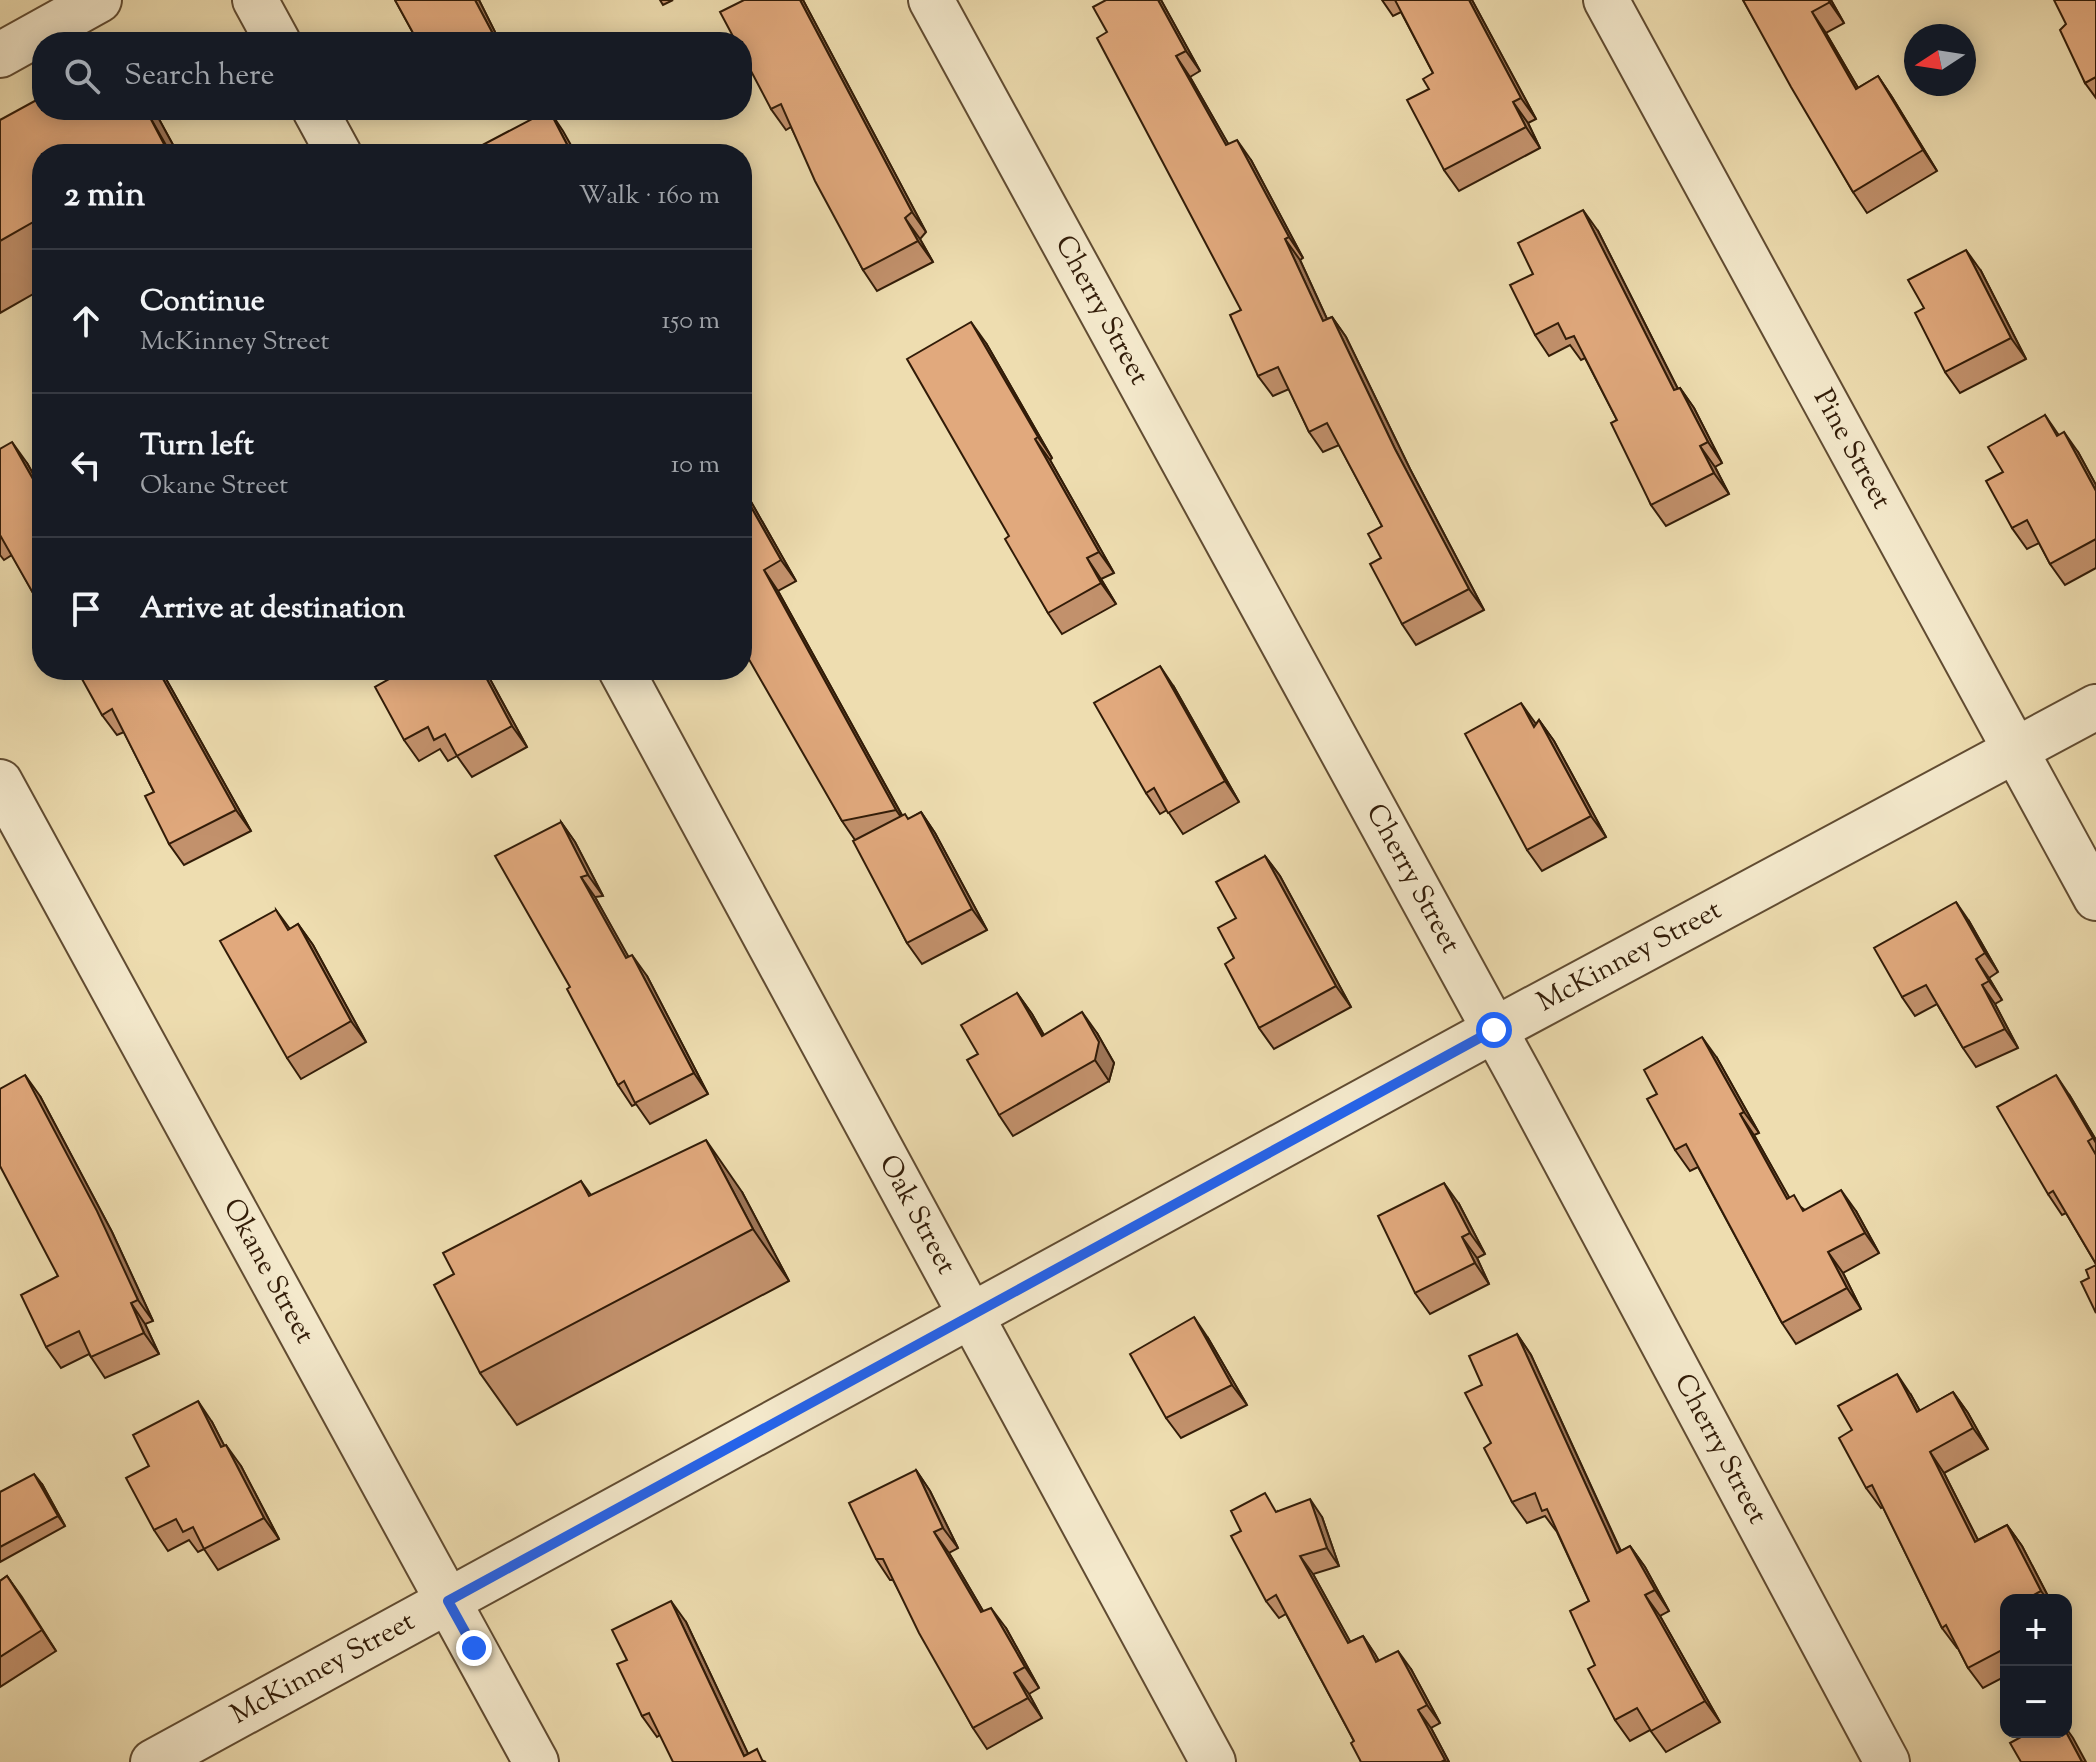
<!DOCTYPE html>
<meta charset="utf-8">
<style>
body{margin:0;font-family:"Sorts Mill Goudy",serif;background:#242831;color:#f1f3f6}
.controls{position:absolute;right:24px;bottom:24px;display:grid;overflow:hidden;border-radius:16px;box-shadow:0 4px 20px #0003}
.controls button{width:72px;height:72px;display:grid;place-items:center;padding:0;border:0;border-bottom:2px solid #363941;background:#171b24;color:#f1f3f6;font:40px sans-serif}
.compass{position:absolute;left:1904px;top:24px;width:72px;height:72px;border-radius:50%;background:#171b24;box-shadow:0 4px 20px #0003;rotate:258deg}
.stop{position:absolute;width:24px;height:24px;margin:-18px;border:6px solid #2563eb;border-radius:50%;background:#fff}
.stop.end{background:#2563eb;border-color:#fff;box-shadow:0 2px 8px #0008}
.list{margin:0;padding:0;list-style:none}
h2{display:flex;justify-content:space-between;align-items:center;height:104px;margin:0;padding:0 32px;font-size:34px}
h2 small{font-size:26px;font-weight:400;color:#9ea1a6}
.list li{display:grid;grid-template-columns:52px 1fr auto;gap:24px;align-items:center;box-sizing:border-box;height:144px;padding:0 32px;border-top:2px solid #363941}
.list b{display:block;font-size:30px;white-space:nowrap}
.list p{margin:0;font-size:26px;white-space:nowrap;color:#9ea1a6}
.list em{font-size:26px;font-style:normal;color:#9ea1a6}
.icon{flex:none;width:44px;height:44px;fill:none;stroke:currentColor;stroke-width:2;stroke-linecap:round;stroke-linejoin:round}
.map{position:relative;flex:none;width:2096px;height:1762px;overflow:hidden}
.search{position:absolute;background:#171b24;box-shadow:0 4px 20px #0003;left:32px;top:32px;width:720px;height:88px;display:flex;align-items:center;gap:20px;box-sizing:border-box;padding:0 28px;border-radius:32px;color:#9ea1a6;font-size:30px}
.panel{position:absolute;background:#171b24;box-shadow:0 4px 20px #0003;left:32px;top:144px;width:720px;height:536px;border-radius:32px}
.map>svg:first-child{display:block}
.lines{fill:none;stroke-linecap:round;stroke-linejoin:round}
.minor-casing{stroke:#614c32;stroke-width:48}
.minor{stroke:#f4e9cc;stroke-width:44}
.wall{fill:#c2916c;stroke:#321c08;stroke-width:2}
.shaded-wall{fill:#9e7658;stroke:#321c08;stroke-width:2}
.building{fill:#e1a97d;stroke:#321c08;stroke-width:2}
.route{stroke:#2563eb;stroke-width:10}
.labels{text-anchor:middle;dominant-baseline:central;stroke-width:6;stroke-linejoin:round;paint-order:stroke}
.street-label{font-size:28px;fill:#321c08;stroke:#f4e9cc}
</style>
<div class="map">
<svg width="2096" height="1762" viewBox="0 0 2096 1762">
<rect width="100%" height="100%" fill="#eeddb0"/>
<filter id="stains"><feTurbulence type="fractalNoise" baseFrequency=".0025" numOctaves="4"/><feColorMatrix values="0 0 0 0 .2 0 0 0 0 .09 0 0 0 0 .02 0 0 0 .5 -.17"/></filter>
<radialGradient id="worn" r=".72"><stop offset=".6" stop-color="#630" stop-opacity="0"/><stop offset="1" stop-color="#630" stop-opacity=".3"/></radialGradient>
<g class="lines">
<defs>
<g id="minor">
<path d="M255 0 278 42"/>
<path id="s1" d="M931 0 1521 1078 1887 1762"/>
<path id="s2" d="M1606 0 2096 898"/>
<path d="M0 55 99 0"/>
<path d="M315 110 339 154"/>
<path id="s3" d="M621 670 1213 1762"/>
<path id="s4" d="M0 782 536 1762"/>
<path id="s5" d="M153 1762 1494 1030 2096 707"/>
</g>
</defs>
<use href="#minor" class="minor-casing"/>
<use href="#minor" class="minor"/>
</g>
<g class="wall">
<path d="M395 0H479L500 42H418Z"/>
<path d="M660 0H673L663 5Z"/>
<path d="M744 0H803L926 232 920 239 933 262 877 291 863 270 791 127 786 130 771 109Z"/>
<path d="M1161 0 1200 71 1190 77 1228 144 1251 160 1303 258 1300 260 1327 319 1332 317 1346 337 1410 469 1484 610 1416 645 1402 624 1381 558 1382 526 1339 445 1323 452 1309 432 1289 389 1273 396 1258 376Z"/>
<path d="M1382 0H1472L1536 119 1528 123 1540 148 1459 191 1444 170 1429 89 1433 73 1401 12 1393 16Z"/>
<path d="M1743 0H1831L1844 23 1826 33 1858 88 1878 76 1892 97 1937 171 1867 213 1853 192Z"/>
<path d="M2096 0V98L2085 83 2066 24Z"/>
<path d="M42 110H154L178 154H42V289L0 313V120Z"/>
<path d="M1598 231 1678 389 1680 388 1694 408 1722 463 1715 467 1729 494 1666 526 1651 505 1617 420 1585 358 1581 360 1570 345 1549 356 1535 335 1533 274Z"/>
<path d="M1981 271 2026 359 1960 393 1945 372Z"/>
<path d="M986 343 1052 458 1050 460 1114 573 1101 579 1116 604 1062 634 1048 613 1009 536Z"/>
<path d="M2045 415 2058 434 2078 452 2096 485V568L2065 585 2050 564 2039 543 2027 549 2012 528 2003 472Z"/>
<path d="M0 449 27 463 42 490V609L12 555 4 560 0 555Z"/>
<path d="M750 500 796 581 778 591 902 815 909 819 921 812 935 833 987 930 922 964 907 943 855 840 842 821 747 647Z"/>
<path d="M161 670 251 831 184 865 169 844 154 792 124 732 117 735 102 715Z"/>
<path d="M396 670H485L527 747 472 777 457 756 448 761 440 749 419 761 404 740 398 674Z"/>
<path d="M1174 687 1239 802 1183 834 1167 810 1160 814 1146 793Z"/>
<path d="M1539 720 1554 741 1606 837 1542 871 1527 850 1536 724Z"/>
<path d="M561 822 575 842 603 896 595 897 628 957 647 976 708 1094 650 1124 636 1104 632 1106 618 1085 570 987Z"/>
<path d="M1265 856 1280 876 1351 1007 1274 1049 1259 1028 1236 918Z"/>
<path d="M276 910 290 929 298 924 313 945 366 1042 301 1079 287 1058Z"/>
<path d="M1969 921 1998 972 1989 978 2002 1000 1995 1004 2018 1048 1976 1067 1963 1048 1937 1004 1915 1016 1902 997Z"/>
<path d="M1017 993 1032 1014 1044 1035 1097 1033 1114 1063 1109 1081 1013 1136 999 1115 978 1054Z"/>
<path d="M1717 1058 1759 1133 1754 1135 1789 1198 1805 1210 1856 1211 1879 1253 1843 1273 1861 1309 1796 1344 1782 1323 1698 1167 1690 1171 1675 1150Z"/>
<path d="M40 1096 112 1232 153 1321 145 1324 159 1354 105 1378 89 1354 61 1368 46 1347 58 1276Z"/>
<path d="M2070 1096 2096 1140V1264L2066 1213 2062 1215 2048 1194Z"/>
<path d="M581 1181 591 1195 742 1192 789 1281 517 1425 480 1373 454 1274Z"/>
<path d="M1459 1204 1485 1254 1477 1258 1489 1284 1430 1314 1415 1293Z"/>
<path d="M1517 1334 1531 1355 1621 1551 1630 1546 1645 1567 1669 1611 1660 1616 1720 1722 1666 1752 1650 1730 1630 1741 1615 1720 1595 1665 1589 1601 1557 1532 1545 1516 1527 1523 1512 1502 1491 1443 1482 1385Z"/>
<path d="M1208 1338 1247 1405 1181 1438 1166 1418Z"/>
<path d="M1953 1392 1968 1413 1988 1449 1944 1473 1978 1540 2007 1525 2022 1546 2050 1600H2006V1676L1983 1688 1968 1668 1958 1648H1957L1942 1628 1883 1507 1881 1508 1866 1488 1911 1395 1920 1411Z"/>
<path d="M212 1422 224 1446 241 1466 279 1539 218 1570 204 1549 198 1552 189 1540 168 1551 154 1530 149 1466Z"/>
<path d="M916 1470 930 1491 958 1548 949 1553 983 1611 1006 1628 1039 1688 1029 1694 1042 1718 987 1749 973 1728 893 1580H890L876 1559Z"/>
<path d="M42 1484 65 1526 0 1562V1492Z"/>
<path d="M1278 1511 1322 1517 1339 1566 1313 1574 1350 1642 1363 1636 1379 1661 1411 1669 1440 1723 1431 1728 1449 1762H1361L1354 1741 1286 1614 1279 1618 1266 1601Z"/>
<path d="M7 1576 56 1651 0 1687V1581Z"/>
<path d="M686 1622 748 1754 766 1762 660 1735 657 1737 642 1716 627 1660Z"/>
</g>
<g class="shaded-wall">
<path d="M475 0H479L500 42H498L492 32Z"/>
<path d="M800 0H803L926 232 912 212Z"/>
<path d="M1158 0H1161L1200 71 1186 51Z"/>
<path d="M1469 0H1472L1536 119 1521 98Z"/>
<path d="M1828 0H1831L1844 23Z"/>
<path d="M1812 12 1826 33 1871 110 1856 89Z"/>
<path d="M1176 56 1190 77 1241 166 1226 145Z"/>
<path d="M1878 76 1892 97 1937 171 1923 150Z"/>
<path d="M1513 102 1528 123 1540 148 1526 127Z"/>
<path d="M146 110H154L178 154H171Z"/>
<path d="M549 110 563 131 576 154H572Z"/>
<path d="M1237 140 1251 160 1303 258 1289 237Z"/>
<path d="M1583 210 1598 231 1689 411 1674 390Z"/>
<path d="M905 218 920 239 933 262 918 241Z"/>
<path d="M1285 239 1300 260 1337 341 1323 321Z"/>
<path d="M1966 250 1981 271 2026 359 2011 338Z"/>
<path d="M1332 317 1346 337 1410 469 1484 610 1469 589 1395 449Z"/>
<path d="M971 322 986 343 1052 458 1038 437Z"/>
<path d="M1680 388 1694 408 1722 463 1708 442Z"/>
<path d="M2064 432 2078 452 2096 485V491Z"/>
<path d="M1035 439 1050 460 1114 573 1099 552Z"/>
<path d="M12 442 27 463 42 490V495Z"/>
<path d="M1700 446 1715 467 1729 494 1714 473Z"/>
<path d="M742 489 750 500 796 581 781 560 742 491Z"/>
<path d="M1087 558 1101 579 1116 604 1101 583Z"/>
<path d="M764 570 778 591 910 830 896 810Z"/>
<path d="M1160 666 1174 687 1239 802 1225 781Z"/>
<path d="M158 670H161L251 831 236 810Z"/>
<path d="M482 670H485L527 747 512 726Z"/>
<path d="M1521 703 1536 724 1534 727Z"/>
<path d="M1539 720 1554 741 1606 837 1591 816Z"/>
<path d="M921 812 935 833 987 930 972 909Z"/>
<path d="M561 822 575 842 603 896 588 875Z"/>
<path d="M1265 856 1280 876 1351 1007 1336 986Z"/>
<path d="M581 877 595 897 641 979 626 958Z"/>
<path d="M1956 902 1969 921 1998 972 1985 953Z"/>
<path d="M298 924 313 945 366 1042 351 1021Z"/>
<path d="M632 955 647 976 708 1094 694 1073Z"/>
<path d="M1976 959 1989 978 2002 1000 1989 981Z"/>
<path d="M1982 985 1995 1004 2018 1048 2005 1029Z"/>
<path d="M1017 993 1032 1014 1056 1057 1042 1036Z"/>
<path d="M1082 1012 1097 1033 1114 1063 1109 1081 1095 1060Z"/>
<path d="M1702 1037 1717 1058 1759 1133 1744 1112Z"/>
<path d="M25 1075 40 1096 112 1232 153 1321 138 1300Z"/>
<path d="M2056 1075 2070 1096 2096 1140V1143Z"/>
<path d="M1740 1114 1754 1135 1802 1220 1787 1199Z"/>
<path d="M706 1140 742 1192 789 1281 753 1229Z"/>
<path d="M1444 1183 1459 1204 1485 1254 1470 1233Z"/>
<path d="M1841 1190 1856 1211 1879 1253 1865 1233Z"/>
<path d="M1462 1237 1477 1258 1489 1284 1475 1263Z"/>
<path d="M1828 1252 1843 1273 1861 1309 1847 1288Z"/>
<path d="M131 1303 145 1324 159 1354 144 1333Z"/>
<path d="M1194 1317 1208 1338 1247 1405 1232 1385Z"/>
<path d="M1517 1334 1531 1355 1631 1574 1617 1553Z"/>
<path d="M1897 1374 1911 1395 1932 1433 1917 1412Z"/>
<path d="M1953 1392 1968 1413 1988 1449 1973 1428Z"/>
<path d="M198 1401 212 1422 236 1468 221 1447Z"/>
<path d="M226 1445 241 1466 279 1539 264 1518Z"/>
<path d="M1930 1452 1944 1473 1989 1562 1975 1542Z"/>
<path d="M916 1470 930 1491 958 1548 943 1528Z"/>
<path d="M34 1474 42 1484 65 1526 58 1516Z"/>
<path d="M1310 1499 1322 1517 1339 1566 1327 1548Z"/>
<path d="M2007 1525 2022 1546 2050 1600H2048L2041 1591Z"/>
<path d="M934 1532 949 1553 996 1633 981 1612Z"/>
<path d="M1630 1546 1645 1567 1669 1611 1655 1590Z"/>
<path d="M1300 1556 1313 1574 1361 1661 1348 1643Z"/>
<path d="M7 1576 22 1597 56 1651 42 1630Z"/>
<path d="M1645 1595 1660 1616 1720 1722 1705 1701Z"/>
<path d="M671 1601 686 1622 752 1762 744 1756Z"/>
<path d="M991 1608 1006 1628 1039 1688 1025 1667Z"/>
<path d="M1363 1636 1375 1654 1389 1680 1376 1662Z"/>
<path d="M1398 1651 1411 1669 1440 1723 1427 1705Z"/>
<path d="M1014 1673 1029 1694 1042 1718 1028 1698Z"/>
<path d="M1418 1710 1431 1728 1449 1762H1446L1445 1760Z"/>
<path d="M2066 1728 2073 1738 2086 1762H2082L2066 1732Z"/>
</g>
<g class="building">
<path d="M395 0H475L492 32 474 42H418Z"/>
<path d="M744 0H800L912 212 905 218 918 241 863 270 815 181 781 104 771 109 742 54V42H736L720 12Z"/>
<path d="M1106 0H1158L1186 51 1176 56 1226 145 1237 140 1289 237 1285 239 1323 321 1332 317 1395 449 1469 589 1402 624 1370 564 1381 558 1368 534 1382 526 1327 423 1309 432 1278 367 1258 376 1230 315 1241 310 1097 38 1107 32 1093 7Z"/>
<path d="M1395 0H1469L1521 98 1513 102 1526 127 1444 170 1407 100 1429 89 1423 79 1433 73Z"/>
<path d="M1743 0H1828L1830 2 1812 12 1856 89 1878 76 1923 150 1853 192 1791 87Z"/>
<path d="M2054 0H2096V77L2085 83 2060 30 2066 24Z"/>
<path d="M42 97V110H146L165 146 149 154H42V217L0 241V120Z"/>
<path d="M549 110 572 154H472L471 151Z"/>
<path d="M1583 210 1674 390 1680 388 1708 442 1700 446 1714 473 1651 505 1611 423 1617 420 1574 336 1566 339 1558 323 1535 335 1510 285 1533 274 1518 243Z"/>
<path d="M1966 250 2011 338 1945 372 1915 313 1924 308 1908 280Z"/>
<path d="M971 322 1038 437 1035 439 1099 552 1087 558 1101 583 1048 613 1005 539 1009 536 907 359Z"/>
<path d="M2045 415 2057 436 2064 432 2096 491V539L2050 564 2027 520 2012 528 1986 481 2003 472 1988 447Z"/>
<path d="M12 442 42 495V609L0 535V449Z"/>
<path d="M742 491 781 560 764 570 896 810 842 821 743 649 747 647 742 638Z"/>
<path d="M1160 666 1225 781 1168 813 1154 788 1146 793 1094 703Z"/>
<path d="M77 670H158L236 810 169 844 145 796 154 792 112 709 102 715Z"/>
<path d="M396 670H482L512 726 457 756 445 734 434 740 428 727 404 740 375 687 398 674Z"/>
<path d="M1521 703 1534 727 1539 720 1591 816 1527 850 1465 734Z"/>
<path d="M921 812 972 909 907 943 853 841 905 814 908 819Z"/>
<path d="M561 822 588 875 581 877 626 958 632 955 694 1073 635 1103 624 1081 618 1085 567 989 570 987 495 856Z"/>
<path d="M1265 856 1336 986 1259 1028 1225 964 1234 958 1218 928 1236 918 1216 882Z"/>
<path d="M1956 902 1985 953 1976 959 1989 981 1982 985 2005 1029 1963 1048 1926 985 1902 997 1874 948Z"/>
<path d="M276 910 288 930 298 924 351 1021 287 1058 220 941Z"/>
<path d="M1017 993 1042 1036 1082 1012 1099 1042 1095 1060 999 1115 967 1060 978 1054 961 1025Z"/>
<path d="M1702 1037 1744 1112 1740 1114 1787 1199 1794 1195 1803 1211 1841 1190 1865 1233 1828 1252 1847 1288 1782 1323 1686 1144 1675 1150 1647 1099 1657 1094 1644 1070Z"/>
<path d="M25 1075 97 1211 138 1300 131 1303 144 1333 91 1357 79 1331 46 1347 21 1295 58 1276 0 1166V1089Z"/>
<path d="M2056 1075 2093 1138 2088 1141 2096 1155V1264L2053 1191 2048 1194 1997 1107Z"/>
<path d="M706 1140 753 1229 480 1373 434 1285 454 1274 443 1253 581 1181 589 1196Z"/>
<path d="M1444 1183 1470 1233 1462 1237 1475 1263 1415 1293 1378 1216Z"/>
<path d="M2096 1265V1313L2081 1282 2089 1278 2086 1270Z"/>
<path d="M1194 1317 1232 1385 1166 1418 1130 1354Z"/>
<path d="M1517 1334 1617 1553 1630 1546 1655 1590 1645 1595 1705 1701 1651 1731 1637 1708 1615 1720 1588 1669 1595 1665 1570 1611 1589 1601 1547 1509 1542 1511 1535 1493 1512 1502 1484 1448 1491 1443 1465 1393 1482 1385 1469 1356Z"/>
<path d="M1897 1374 1917 1412 1953 1392 1973 1428 1930 1452 1975 1542 2007 1525 2041 1591 2024 1600H2006V1648L1968 1668 1946 1625 1942 1628 1872 1485 1866 1488 1839 1438 1852 1430 1838 1406Z"/>
<path d="M198 1401 221 1447 226 1445 264 1518 204 1549 193 1527 183 1532 176 1519 154 1530 126 1478 149 1466 133 1435Z"/>
<path d="M916 1470 943 1528 934 1532 981 1612 991 1608 1025 1667 1014 1673 1028 1698 973 1728 919 1633 883 1559H876L849 1503Z"/>
<path d="M34 1474 58 1516 0 1547V1492Z"/>
<path d="M1265 1493 1276 1512 1310 1499 1327 1548 1300 1556 1348 1643 1363 1636 1376 1662 1398 1651 1427 1705 1418 1710 1445 1760 1441 1762H1361L1351 1743 1354 1741 1276 1595 1266 1601 1231 1536 1241 1531 1231 1511Z"/>
<path d="M7 1576 42 1630 0 1657V1581Z"/>
<path d="M671 1601 744 1756 757 1749 763 1762H673L649 1713 642 1716 617 1664 627 1660 612 1630Z"/>
<path d="M2030 1732H2066L2082 1762H2021L2010 1743Z"/>
</g>
<g class="lines">
<path class="route" d="M474 1648 448 1601 1494 1030"/>
</g>
<g class="labels">
<g class="street-label">
<text stroke="none"><textPath href="#s1" startOffset="354">Cherry Street</textPath></text>
<text stroke="none"><textPath href="#s2" startOffset="512">Pine Street</textPath></text>
<text stroke="none"><textPath href="#s1" startOffset="1002">Cherry Street</textPath></text>
<text stroke="none"><textPath href="#s5" startOffset="1682">McKinney Street</textPath></text>
<text stroke="none"><textPath href="#s3" startOffset="620">Oak Street</textPath></text>
<text stroke="none"><textPath href="#s4" startOffset="558">Okane Street</textPath></text>
<text stroke="none"><textPath href="#s1" startOffset="1650">Cherry Street</textPath></text>
<text stroke="none"><textPath href="#s5" startOffset="194">McKinney Street</textPath></text>
</g>
</g>
<rect width="100%" height="100%" filter="url(#stains)"/>
<rect width="100%" height="100%" fill="url(#worn)"/>
</svg>
<div class="controls">
<button>+</button>
<button>−</button>
</div>
<svg class="compass" viewBox="-18 -18 36 36"><path d="M0-13l5 13h-10z" fill="#e53935"/><path d="M0 13l5-13h-10z" fill="#9ea1a6"/></svg>
<div class="stop" style="left:1494px;top:1030px"></div>
<div class="stop end" style="left:474px;top:1648px"></div>
<div class="search"><svg class="icon" aria-label="search" viewBox="0 0 24 24"><circle cx="10" cy="10" r="6"/><path d="M15 15l6 6"/></svg>Search here</div>
<section class="panel">
<h2>2 min<small>Walk · 160 m</small></h2>
<ul class="list">
<li><svg class="icon" aria-label="ahead" viewBox="0 0 24 24"><path d="M12 20V5M6 11l6-6 6 6"/></svg><div><b>Continue</b><p>McKinney Street</p></div><em>150 m</em></li>
<li><svg class="icon" aria-label="left" viewBox="0 0 24 24"><path d="M17 20v-9H6M10 6l-5 5 5 5"/></svg><div><b>Turn left</b><p>Okane Street</p></div><em>10 m</em></li>
<li><svg class="icon" aria-label="arrive" viewBox="0 0 24 24"><path d="M6 21V4h12l-3 4 3 4H6"/></svg><div><b>Arrive at destination</b></div></li>
</ul>
</section>
</div>
